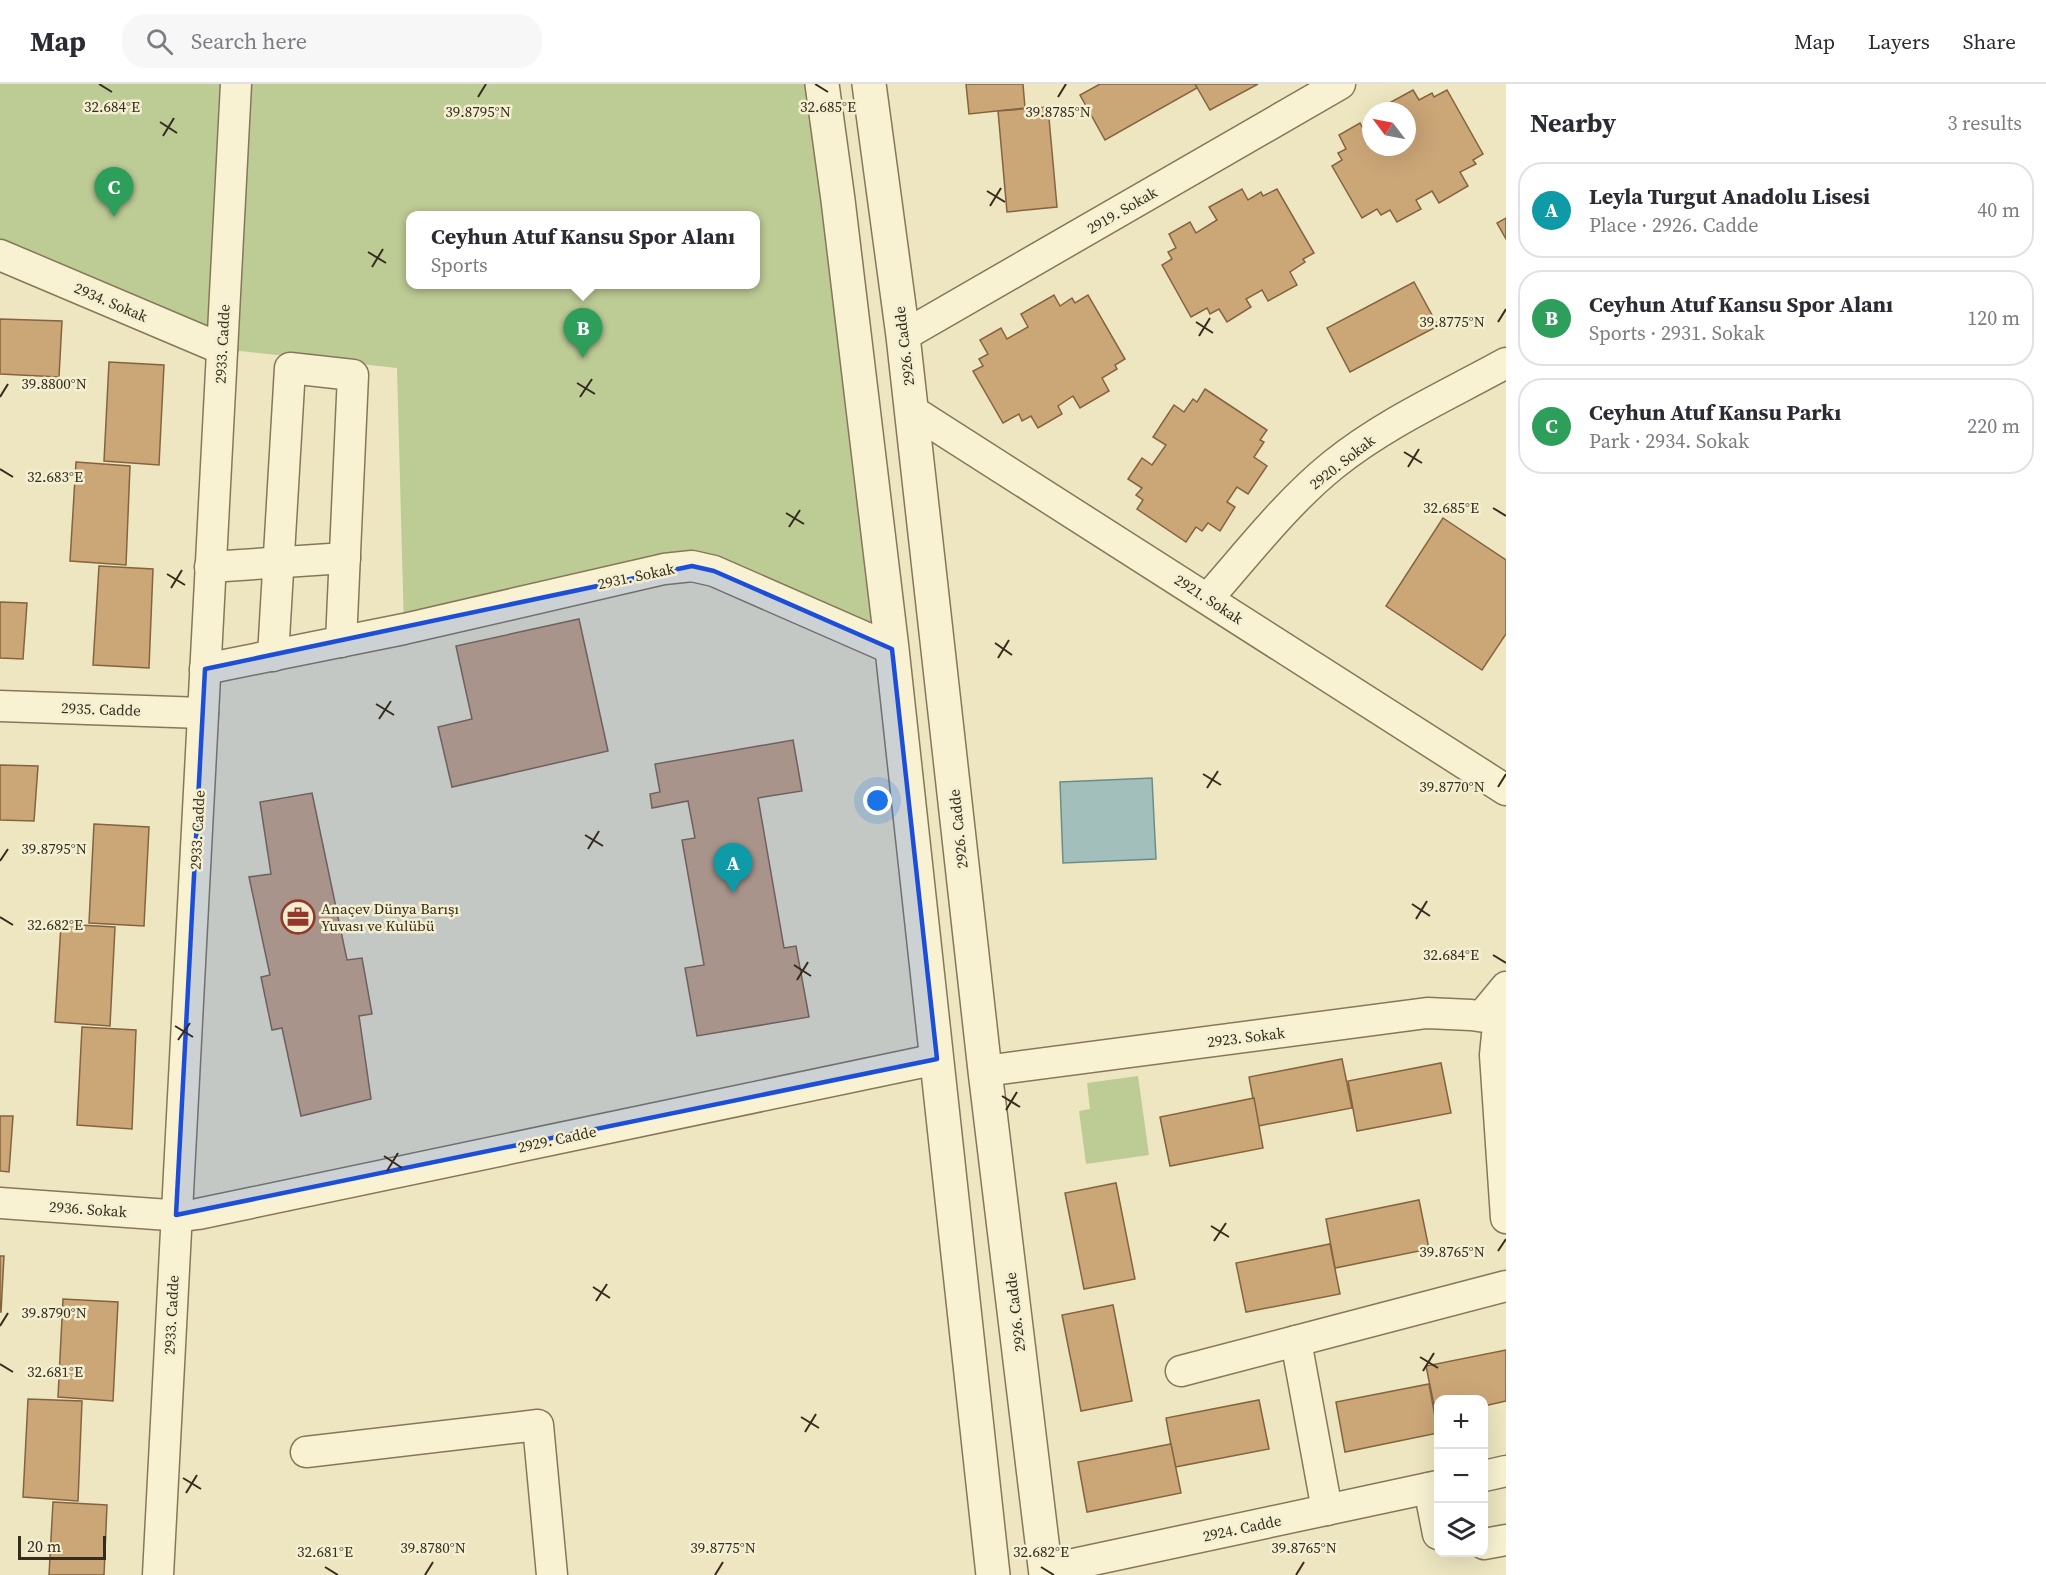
<!DOCTYPE html>
<meta charset="utf-8">
<style>
body{margin:0;font-family:"Source Serif 4",serif;background:#f7f7f7;color:#2b2b33}
.controls{position:absolute;right:18px;bottom:18px;display:grid;overflow:hidden;border-radius:12px;box-shadow:0 6px 24px #0002}
.controls button{width:54px;height:54px;display:grid;place-items:center;padding:0;border:0;border-bottom:2px solid #e1e1e2;background:#fff;color:#2b2b33;font:30px sans-serif}
.compass{position:absolute;left:1362px;top:18px;width:54px;height:54px;border-radius:50%;background:#fff;box-shadow:0 6px 24px #0002;rotate:302deg}
.scale{position:absolute;left:18px;bottom:15px;width:88px;box-sizing:border-box;padding-left:6px;border:3px solid #352c1d;border-top:0;font-size:16px;line-height:21px;white-space:nowrap;color:#352c1d;-webkit-text-stroke:4px #f4efd0;paint-order:stroke}
.you{position:absolute;left:878px;top:717px;width:21px;height:21px;margin:-15px;border:4px solid #fff;border-radius:50%;background:#1a73e8;box-shadow:0 0 0 9px #1a73e833}
.badge{display:grid;place-items:center;width:39px;height:39px;border-radius:50%;background:#94382a;color:#fff;font-size:20px;font-weight:700}
.pin{position:absolute;translate:-50% -50px;filter:drop-shadow(0 2px 3px #0008)}
.pin::after{content:'';position:absolute;top:32px;width:21px;height:18px;background:inherit;clip-path:polygon(0 0,100% 0,50% 100%)}
.popup{position:absolute;left:406px;top:127px;width:354px;height:78px;box-sizing:border-box;display:grid;place-content:center;border-radius:12px;background:#fff;filter:drop-shadow(0 2px 4px #0005);font-size:20px;white-space:nowrap;color:#7c7c81}
.popup b{font-size:22px;color:#2b2b33}
.popup::after{content:'';position:absolute;left:50%;top:100%;margin-left:-12px;border:12px solid transparent;border-top-color:#fff}
.list{margin:0;padding:0;list-style:none}
h2{display:flex;justify-content:space-between;align-items:center;height:78px;margin:0;padding:0 24px;font-size:26px}
h2 small{font-size:20px;font-weight:400;color:#7c7c81}
.list li{display:grid;grid-template-columns:39px 1fr auto;gap:18px;align-items:center;box-sizing:border-box;height:96px;margin:0 12px 12px;padding:0 12px;border:2px solid #e1e1e2;border-radius:24px}
.list b{display:block;font-size:22px;white-space:nowrap}
.list p{margin:0;font-size:20px;white-space:nowrap;color:#7c7c81}
.list em{font-size:20px;font-style:normal;color:#7c7c81}
.icon{flex:none;width:33px;height:33px;fill:none;stroke:currentColor;stroke-width:2;stroke-linecap:round;stroke-linejoin:round}
.map{position:relative;flex:none;width:1506px;height:1491px;overflow:hidden}
header{display:flex;align-items:center;gap:36px;box-sizing:border-box;height:84px;padding:0 30px;background:#fff;border-bottom:2px solid #e1e1e2}
header strong{font-size:28px}
nav{display:flex;gap:33px;margin-inline-start:auto;font-size:21px}
.search{width:420px;height:54px;background:#f7f7f7;display:flex;align-items:center;gap:15px;box-sizing:border-box;padding:0 21px;border-radius:24px;color:#7c7c81;font-size:22px}
main{display:flex}
aside{flex:1;background:#fff}
.map>svg:first-child{display:block}
.green{fill:#bdcb95;fill-rule:evenodd}
.water{fill:#a3bfbb;stroke:#6b8d89;stroke-width:1.5}
.building{fill:#cba677;stroke:#84643f;stroke-width:1.5}
.lines{fill:none;stroke-linecap:round;stroke-linejoin:round}
.minor-casing{stroke:#867759;stroke-width:33}
.tertiary-casing{stroke:#867759;stroke-width:36}
.minor{stroke:#f8f2d3;stroke-width:30}
.tertiary{stroke:#f8f2d3;stroke-width:33}
.marked{fill:#1d4ed8;fill-opacity:0.2;stroke:#1d4ed8;stroke-width:4.5;stroke-linejoin:round}
.ticks{fill:none;stroke:#352c1d;stroke-width:2}
.labels{text-anchor:middle;dominant-baseline:central;stroke-width:5;stroke-linejoin:round;paint-order:stroke}
.street-label{font-size:15px;fill:#352c1d;stroke:#f4efd0}
.poi-label{font-size:15px;fill:#352c1d;stroke:#f4efd0;text-anchor:start}
.ticks-label{font-size:15px;text-anchor:middle;fill:#352c1d;stroke:#f4efd0;stroke-width:5;stroke-linejoin:round;paint-order:stroke}
</style>
<header>
<strong>Map</strong>
<div class="search"><svg class="icon" aria-label="search" viewBox="0 0 24 24"><circle cx="10" cy="10" r="6"/><path d="M15 15l6 6"/></svg>Search here</div>
<nav><a>Map</a><a>Layers</a><a>Share</a></nav>
</header>
<main>
<div class="map">
<svg width="1506" height="1491" viewBox="0 0 1506 1491">
<rect width="100%" height="100%" fill="#ede6c0"/>
<g class="green">
<path d="M0 0H822L892 565 714 487 404 545 397 284 222 265 0 171ZM410 132H756V200H410Z"/>
<path d="M1138 992 1149 1071 1086 1080 1079 1027 1090 1025 1087 999Z"/>
</g>
<path class="water" d="M1152 694 1156 775 1063 779 1060 698Z"/>
<g class="building">
<path d="M966 0H1023L1025 24 969 30Z"/>
<path d="M1100 0H1195L1197 4 1105 56 1080 11Z"/>
<path d="M1195 0H1258L1210 26Z"/>
<path d="M1413 6 1419 16 1432 9 1434 13 1447 6 1483 70 1473 76 1476 80 1460 88 1468 102 1439 119 1432 107 1416 116 1421 125 1397 138 1390 126 1381 131 1377 125 1362 134 1332 82 1342 76 1338 69 1346 65 1339 51 1360 39 1366 50 1371 47V63H1407V27H1381L1380 24Z"/>
<path d="M1048 23 1057 123 1007 128 998 27Z"/>
<path d="M1242 105 1248 116 1261 108 1263 112 1277 105 1314 169 1303 175 1305 178 1290 188 1297 201 1268 217 1262 206 1246 215 1251 223 1227 238 1219 225 1210 230 1207 224 1191 233 1162 181 1172 175 1168 168 1176 164 1169 150 1190 138 1196 149 1217 136 1209 123Z"/>
<path d="M1506 134V155L1497 139Z"/>
<path d="M1414 198 1438 242 1350 288 1327 244Z"/>
<path d="M1054 211 1060 222 1072 214 1075 219 1088 211 1125 275 1115 281 1117 285 1102 294 1109 307 1080 324 1073 312 1058 322 1062 330 1038 344 1031 332 1022 337 1019 330 1003 339 973 287 983 282 979 275 988 270 980 256 1001 244 1007 255 1028 243 1021 230Z"/>
<path d="M0 235 62 237 59 293 0 290Z"/>
<path d="M109 278 164 281 159 381 104 377Z"/>
<path d="M1205 305 1267 346 1260 356 1264 358 1254 373 1267 382 1248 410 1237 403 1227 418 1235 423 1220 447 1208 439 1202 447 1196 443 1186 458 1137 425 1143 416 1136 411 1142 404 1128 395 1142 374 1152 381 1166 361 1153 353 1174 321 1184 328 1193 315 1197 318Z"/>
<path d="M76 378 130 382 126 481 70 477Z"/>
<path d="M1443 434 1506 476V550L1482 586 1386 522Z"/>
<path d="M99 482 153 485 149 584 93 581Z"/>
<path d="M0 518 27 519 23 575 0 574Z"/>
<path d="M579 535 608 667 452 703 438 643 472 635 456 562Z"/>
<path d="M793 656 802 707 758 714 784 864 796 862 809 933 697 952 685 884 704 881 682 756 695 754 688 717 652 724 650 710 660 708 655 680Z"/>
<path d="M0 681 38 682 34 737 0 736Z"/>
<path d="M312 709 347 876 362 874 372 930 359 932 371 1015 301 1032 282 944 272 946 261 893 270 891 249 793 271 790 260 718Z"/>
<path d="M94 740 149 743 144 842 89 839Z"/>
<path d="M61 840 115 843 110 942 55 938Z"/>
<path d="M82 943 136 946 132 1045 77 1041Z"/>
<path d="M1342 975 1352 1024 1258 1042 1249 993Z"/>
<path d="M1441 979 1451 1029 1357 1047 1348 997Z"/>
<path d="M1254 1014 1263 1064 1170 1082 1160 1033Z"/>
<path d="M0 1032H13L9 1088 0 1087Z"/>
<path d="M1116 1099 1135 1195 1084 1205 1065 1109Z"/>
<path d="M1419 1116 1429 1165 1335 1184 1326 1135Z"/>
<path d="M1330 1160 1340 1210 1246 1228 1236 1179Z"/>
<path d="M0 1172H4L1 1228H0Z"/>
<path d="M63 1215 118 1218 113 1317 58 1313Z"/>
<path d="M1113 1221 1132 1317 1081 1327 1062 1231Z"/>
<path d="M1506 1266V1317L1484 1322V1316H1438V1331H1436L1426 1282Z"/>
<path d="M1429 1300 1438 1349 1345 1368 1336 1318Z"/>
<path d="M28 1315 82 1317 78 1417 23 1413Z"/>
<path d="M1259 1316 1269 1365 1175 1383 1166 1334Z"/>
<path d="M1171 1360 1181 1409 1087 1428 1078 1378Z"/>
<path d="M53 1418 107 1421 104 1491H49Z"/>
</g>
<g class="lines">
<defs>
<g id="minor">
<path d="M0 171 222 265"/>
<path d="M903 252 1340 0"/>
<path d="M911 326 1506 706"/>
<path d="M210 483 345 474"/>
<path d="M1208 514C1248 469 1286 419 1333 381 1385 339 1448 311 1506 279"/>
<path d="M273 572 290 284 353 291 341 558"/>
<path d="M205 585 404 545 664 485 692 482 714 487 892 565"/>
<path d="M0 622 203 629"/>
<path d="M1482 932 1506 903"/>
<path d="M1502 935 1497 951 1495 971 1506 1134"/>
<path d="M985 987 1427 929 1471 931 1506 936"/>
<path d="M0 1119 183 1132 198 1130 937 975"/>
<path d="M1181 1287 1296 1257"/>
<path d="M306 1368 538 1341 552 1491"/>
<path d="M1484 1392 1506 1387"/>
<path d="M1429 1404 1438 1450"/>
<path d="M1327 1426 1296 1257 1506 1202"/>
<path d="M1484 1460 1506 1456"/>
<path d="M1046 1486 1438 1402"/>
<path d="M158 1491 236 0"/>
</g>
<g id="tertiary">
<path d="M822 0 838 116 892 565 993 1491"/>
<path d="M869 0 903 252 985 987 1046 1491"/>
</g>
</defs>
<use href="#minor" class="minor-casing"/>
<use href="#tertiary" class="tertiary-casing"/>
<use href="#minor" class="minor"/>
<use href="#tertiary" class="tertiary"/>
</g>
<path class="marked" d="M692 482 714 487 892 565 937 975 176 1131 205 585Z"/>
<path class="ticks" d="M99 0 112 8M815 0 828 8M478 13 486 0M1058 13 1066 0M160 38 177 49M163 52 174 34M987 107 1005 118M990 122 1001 104M368 168 386 179M372 183 383 165M1196 238 1213 249M1498 238 1506 225M1199 252 1210 234M577 299 595 310M0 313 8 300M580 313 592 295M1404 368 1422 379M1408 383 1419 365M0 385 13 393M1493 424 1506 432M786 429 804 440M789 443 800 426M167 490 185 501M171 504 182 486M995 559 1012 571M998 574 1009 556M376 620 394 631M379 635 391 617M1203 690 1221 701M1498 703 1506 690M1207 704 1218 687M585 751 603 762M588 765 599 747M0 777 8 765M1412 820 1430 832M0 833 13 841M1416 835 1427 817M1493 871 1506 879M794 881 811 892M797 896 808 878M175 942 193 953M178 956 190 939M1002 1012 1020 1023M1006 1026 1017 1008M384 1072 402 1084M387 1087 398 1069M1211 1142 1229 1153M1214 1157 1226 1139M1498 1167 1506 1155M593 1203 610 1214M596 1217 607 1200M0 1242 8 1229M1420 1273 1438 1284M0 1280 13 1288M1423 1287 1434 1269M801 1333 819 1344M805 1348 816 1330M183 1394 201 1405M186 1409 197 1391M325 1483 338 1491M1041 1483 1054 1491M425 1491 433 1478M715 1491 723 1478M1296 1491 1304 1478"/>
<defs>
<symbol id="office-ring" viewBox="-11 -11 22 22"><circle r="9.5" fill="#f4efd0" stroke="#94382a" stroke-width="1.5"/><path d="M-6-3h4V-5.5h4V-3h4V5H-6ZM-1-4.5V-3h2v-1.5ZM-6 0V1H6V0Z" fill="#94382a"/></symbol>
</defs>
<g fill-rule="evenodd">
<use href="#office-ring" x="279" y="814" width="38" height="38"/>
</g>
<g class="labels">
<g class="street-label">
<text transform="translate(1122 126) rotate(-30)">2919. Sokak</text>
<text transform="translate(111 218) rotate(23)">2934. Sokak</text>
<text transform="translate(222 260) rotate(-87)">2933. Cadde</text>
<text transform="translate(904 262) rotate(-97)">2926. Cadde</text>
<text transform="translate(1342 378) rotate(-38)">2920. Sokak</text>
<text transform="translate(636 492) rotate(-12)">2931. Sokak</text>
<text transform="translate(1209 515) rotate(33)">2921. Sokak</text>
<text transform="translate(101 625) rotate(2)">2935. Cadde</text>
<text transform="translate(958 745) rotate(-96)">2926. Cadde</text>
<text transform="translate(197 746) rotate(-87)">2933. Cadde</text>
<text transform="translate(1246 953) rotate(-7)">2923. Sokak</text>
<text transform="translate(557 1055) rotate(-12)">2929. Cadde</text>
<text transform="translate(88 1125) rotate(4)">2936. Sokak</text>
<text transform="translate(1015 1228) rotate(-97)">2926. Cadde</text>
<text transform="translate(171 1231) rotate(-87)">2933. Cadde</text>
<text transform="translate(1242 1444) rotate(-12)">2924. Cadde</text>
</g>
<g class="poi-label">
<text x="321" y="824">Anaçev Dünya Barışı<tspan x="321" dy="17">Yuvası ve Kulübü</tspan></text>
</g>
</g>
<g class="ticks-label">
<text x="112" y="28">32.684°E</text>
<text x="828" y="28">32.685°E</text>
<text x="478" y="33">39.8795°N</text>
<text x="1058" y="33">39.8785°N</text>
<text x="1452" y="243">39.8775°N</text>
<text x="54" y="305">39.8800°N</text>
<text x="55" y="398">32.683°E</text>
<text x="1451" y="429">32.685°E</text>
<text x="1452" y="708">39.8770°N</text>
<text x="54" y="770">39.8795°N</text>
<text x="55" y="846">32.682°E</text>
<text x="1451" y="876">32.684°E</text>
<text x="1452" y="1173">39.8765°N</text>
<text x="54" y="1234">39.8790°N</text>
<text x="55" y="1293">32.681°E</text>
<text x="433" y="1469">39.8780°N</text>
<text x="723" y="1469">39.8775°N</text>
<text x="1304" y="1469">39.8765°N</text>
<text x="325" y="1473">32.681°E</text>
<text x="1041" y="1473">32.682°E</text>
</g>
</svg>
<div class="controls">
<button>+</button>
<button>−</button>
<button><svg class="icon" aria-label="layers" viewBox="0 0 24 24"><path d="M12 4l9 5-9 5-9-5zM3 14l9 5 9-5"/></svg></button>
</div>
<svg class="compass" viewBox="-18 -18 36 36"><path d="M0-13l5 13h-10z" fill="#e53935"/><path d="M0 13l5-13h-10z" fill="#7c7c81"/></svg>
<div class="scale">20 m</div>
<div class="you"></div>
<div class="pin badge" style="left:733px;top:809px;background:#0f9aa8">A</div>
<div class="pin badge" style="left:583px;top:274px;background:#2e9e5b">B</div>
<div class="popup"><b>Ceyhun Atuf Kansu Spor Alanı</b>Sports</div>
<div class="pin badge" style="left:114px;top:133px;background:#2e9e5b">C</div>
</div>
<aside>
<h2>Nearby<small>3 results</small></h2>
<ul class="list">
<li><span class="badge" style="background:#0f9aa8">A</span><div><b>Leyla Turgut Anadolu Lisesi</b><p>Place · 2926. Cadde</p></div><em>40 m</em></li>
<li><span class="badge" style="background:#2e9e5b">B</span><div><b>Ceyhun Atuf Kansu Spor Alanı</b><p>Sports · 2931. Sokak</p></div><em>120 m</em></li>
<li><span class="badge" style="background:#2e9e5b">C</span><div><b>Ceyhun Atuf Kansu Parkı</b><p>Park · 2934. Sokak</p></div><em>220 m</em></li>
</ul>
</aside>
</main>
